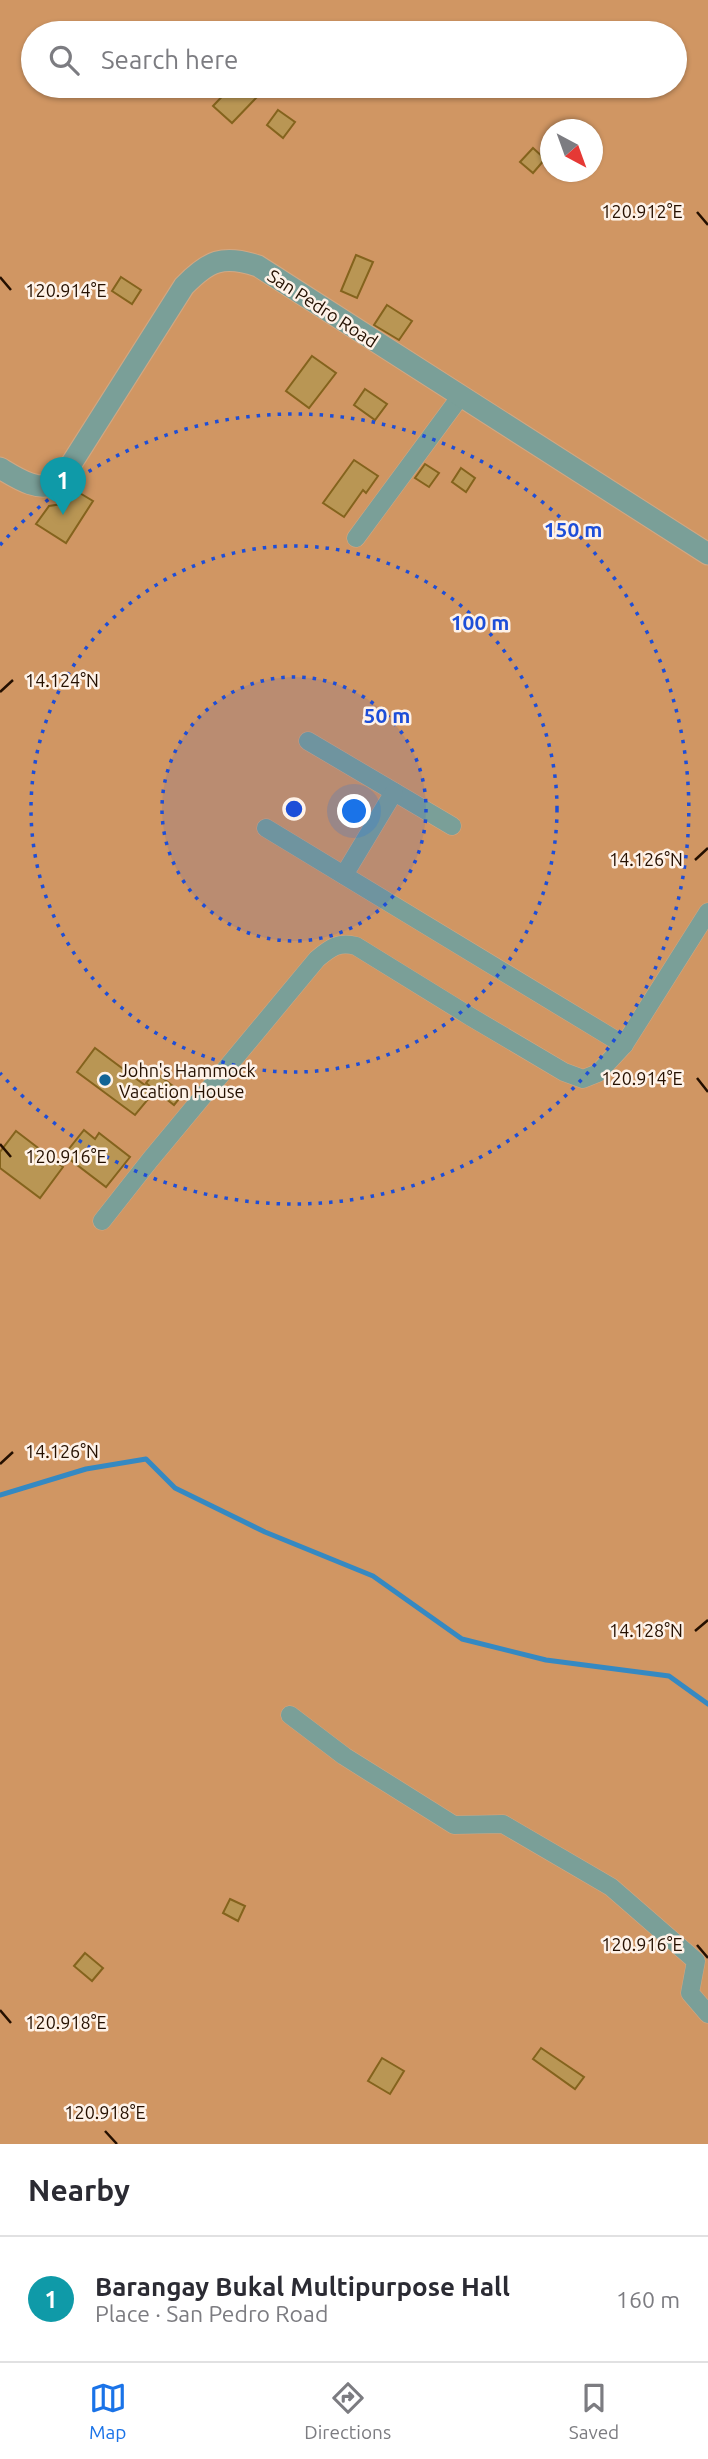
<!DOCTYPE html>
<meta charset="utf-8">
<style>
body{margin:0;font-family:Ubuntu,sans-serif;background:#f2f2f3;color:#2b2b33}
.compass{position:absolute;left:540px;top:119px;width:63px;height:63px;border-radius:50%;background:#fff;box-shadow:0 2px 5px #0004;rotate:139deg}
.you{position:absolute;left:355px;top:812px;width:24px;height:24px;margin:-18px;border:5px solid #fff;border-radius:50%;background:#1a73e8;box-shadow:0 0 0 10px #1a73e833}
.badge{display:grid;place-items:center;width:46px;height:46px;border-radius:50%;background:#1a73e8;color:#fff;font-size:23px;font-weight:700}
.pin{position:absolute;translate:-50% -58px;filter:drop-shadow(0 2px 4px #0008)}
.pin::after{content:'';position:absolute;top:37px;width:24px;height:21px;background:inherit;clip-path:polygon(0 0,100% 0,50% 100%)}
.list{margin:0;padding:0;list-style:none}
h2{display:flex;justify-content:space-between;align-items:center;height:91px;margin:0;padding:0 28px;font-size:30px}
h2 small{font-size:23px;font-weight:400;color:#7c7c81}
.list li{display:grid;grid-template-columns:46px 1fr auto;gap:21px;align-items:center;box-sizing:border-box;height:126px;padding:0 28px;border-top:2px solid #e1e1e2}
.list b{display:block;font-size:26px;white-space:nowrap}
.list p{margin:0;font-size:23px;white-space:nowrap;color:#7c7c81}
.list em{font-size:23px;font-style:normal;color:#7c7c81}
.icon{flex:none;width:38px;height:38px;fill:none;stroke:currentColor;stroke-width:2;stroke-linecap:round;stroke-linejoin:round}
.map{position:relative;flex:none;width:708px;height:2144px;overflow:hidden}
.search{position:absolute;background:#fff;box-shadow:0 2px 5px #0004;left:21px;right:21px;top:21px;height:77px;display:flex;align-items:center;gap:18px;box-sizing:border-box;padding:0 24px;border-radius:38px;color:#7c7c81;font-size:26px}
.sheet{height:217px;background:#fff}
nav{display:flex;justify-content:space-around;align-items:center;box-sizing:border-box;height:98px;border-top:2px solid #e1e1e2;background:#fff;font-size:19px;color:#7c7c81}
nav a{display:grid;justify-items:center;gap:4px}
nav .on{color:#1a73e8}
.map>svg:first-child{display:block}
.green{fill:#d09663;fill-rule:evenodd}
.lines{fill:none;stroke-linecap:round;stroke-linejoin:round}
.stream{stroke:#3589c2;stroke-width:5}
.building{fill:#b99654;stroke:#84631d;stroke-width:2}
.minor-casing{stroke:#d2a884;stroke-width:19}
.tertiary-casing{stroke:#d2a884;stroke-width:23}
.minor{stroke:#7a9f98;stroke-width:18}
.tertiary{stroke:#7a9f98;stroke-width:21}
.ticks{fill:none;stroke:#251000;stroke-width:2.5}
.ring{fill:none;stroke:#1d4ed8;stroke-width:3.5;stroke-dasharray:3.5 7}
.poi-dot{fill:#116496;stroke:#fef2e8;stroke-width:2.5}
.labels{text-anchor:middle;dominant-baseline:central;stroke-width:5;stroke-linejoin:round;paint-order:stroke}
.street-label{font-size:18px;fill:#251000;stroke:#fef2e8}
.poi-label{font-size:18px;fill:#251000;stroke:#fef2e8;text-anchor:start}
.ticks-label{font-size:18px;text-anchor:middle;fill:#251000;stroke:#fef2e8;stroke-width:5;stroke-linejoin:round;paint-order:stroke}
.centre{fill:#1d4ed8;stroke:#fef2e8;stroke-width:3.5}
.ring-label{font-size:21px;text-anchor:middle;font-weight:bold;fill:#1d4ed8;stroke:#fef2e8;stroke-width:5;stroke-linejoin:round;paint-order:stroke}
</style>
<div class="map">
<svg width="708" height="2144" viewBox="0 0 708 2144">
<rect width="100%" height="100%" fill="#f8c9a1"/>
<path class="green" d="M0 0H708V2144H0ZM33 33H675V86H33ZM550 130H592V172H550Z"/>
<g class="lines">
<path class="stream" d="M0 1495 86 1469 146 1459 175 1488 265 1532 373 1576 462 1639 546 1660 669 1676 708 1704"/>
</g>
<g class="building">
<path d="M232 86H243L256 98 232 123 213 106Z"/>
<path d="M278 110 295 122 283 138 267 125Z"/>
<path d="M533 148 545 159 533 173 520 162Z"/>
<path d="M356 255 373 262 357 298 341 291Z"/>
<path d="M121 277 141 290 132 304 112 291Z"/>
<path d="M387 305 412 321 399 340 374 325Z"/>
<path d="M312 356 336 373 309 408 286 391Z"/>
<path d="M365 389 387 404 375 420 354 405Z"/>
<path d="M354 460 378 476 366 493 363 490 344 517 323 503Z"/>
<path d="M425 464 439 473 429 487 415 478Z"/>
<path d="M461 468 475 478 466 492 452 482Z"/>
<path d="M73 489 93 501 66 543 36 524 49 506 62 504Z"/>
<path d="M95 1048 154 1092 135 1115 77 1072Z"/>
<path d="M155 1072 183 1094 174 1105 146 1083Z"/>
<path d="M84 1130 95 1139 99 1133 130 1157 106 1187 64 1155Z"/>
<path d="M16 1131 63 1167 40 1198 0 1168V1152Z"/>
<path d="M230 1899 245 1906 238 1921 223 1913Z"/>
<path d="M85 1953 103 1968 92 1981 74 1966Z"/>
<path d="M541 2048 584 2077 575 2089 533 2059Z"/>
<path d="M382 2058 404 2071 390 2094 368 2081Z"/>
</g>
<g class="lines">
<defs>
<g id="minor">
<path d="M356 538 460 397"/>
<path d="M308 741 452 826"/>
<path d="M266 828 624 1045"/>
<path d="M344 875 394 792"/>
<path d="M102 1221 150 1160 317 959C330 948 339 941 356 946L471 1017 564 1072 583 1079 598 1073 624 1045 708 912"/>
<path d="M290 1715 344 1756 454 1825 503 1824 611 1887 696 1961 690 1993 708 2014"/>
</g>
<path id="tertiary" d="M0 468C15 477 40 494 57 482 61 479 65 473 68 469L184 286C208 261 223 254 258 266L708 554"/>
</defs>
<use href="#minor" class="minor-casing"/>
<use href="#tertiary" class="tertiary-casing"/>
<use href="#minor" class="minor"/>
<use href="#tertiary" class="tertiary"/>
</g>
<path class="ticks" d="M697 212 708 225M0 277 11 290M0 692 13 680M695 860 708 848M697 1078 708 1092M0 1144 11 1157M0 1464 13 1452M695 1631 708 1620M697 1945 708 1958M0 2010 11 2023M105 2131 117 2144"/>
<circle cx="294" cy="809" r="132" fill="#1d4ed8" fill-opacity=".12"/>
<g class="ring">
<circle cx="294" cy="809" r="132"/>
<circle cx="294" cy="809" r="263"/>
<path d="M0 545A395 395 0 1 1 0 1073"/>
</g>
<circle class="poi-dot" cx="105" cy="1080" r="7"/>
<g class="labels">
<g class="street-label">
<text transform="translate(323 308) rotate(33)">San Pedro Road</text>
</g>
<g class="poi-label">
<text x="119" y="1070">John's Hammock<tspan x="119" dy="21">Vacation House</tspan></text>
</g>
</g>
<g class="ticks-label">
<text x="642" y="218">120.912°E</text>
<text x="66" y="297">120.914°E</text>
<text x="62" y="687">14.124°N</text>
<text x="646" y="866">14.126°N</text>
<text x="642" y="1085">120.914°E</text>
<text x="66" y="1163">120.916°E</text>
<text x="62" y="1458">14.126°N</text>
<text x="646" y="1637">14.128°N</text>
<text x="642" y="1951">120.916°E</text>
<text x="66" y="2029">120.918°E</text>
<text x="105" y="2119">120.918°E</text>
</g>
<circle cx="294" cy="809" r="10" class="centre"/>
<g class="ring-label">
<text x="573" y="537">150 m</text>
<text x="480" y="630">100 m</text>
<text x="387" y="723">50 m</text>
</g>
</svg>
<svg class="compass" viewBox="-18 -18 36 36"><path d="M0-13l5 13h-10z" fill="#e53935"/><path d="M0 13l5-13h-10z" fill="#7c7c81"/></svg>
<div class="you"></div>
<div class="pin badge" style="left:63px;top:515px;background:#0f9aa8">1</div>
<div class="search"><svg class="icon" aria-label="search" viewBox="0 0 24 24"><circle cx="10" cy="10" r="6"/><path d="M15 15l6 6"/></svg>Search here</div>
</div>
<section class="sheet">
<h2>Nearby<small></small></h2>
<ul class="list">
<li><span class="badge" style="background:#0f9aa8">1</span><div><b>Barangay Bukal Multipurpose Hall</b><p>Place · San Pedro Road</p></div><em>160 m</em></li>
</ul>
</section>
<nav>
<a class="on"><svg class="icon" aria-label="map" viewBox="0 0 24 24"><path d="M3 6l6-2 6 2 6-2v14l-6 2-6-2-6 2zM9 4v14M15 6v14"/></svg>Map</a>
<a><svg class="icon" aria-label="directions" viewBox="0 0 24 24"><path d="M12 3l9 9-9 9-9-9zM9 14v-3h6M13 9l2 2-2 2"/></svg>Directions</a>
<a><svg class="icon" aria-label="saved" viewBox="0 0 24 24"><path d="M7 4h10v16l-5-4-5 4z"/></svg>Saved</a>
</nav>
